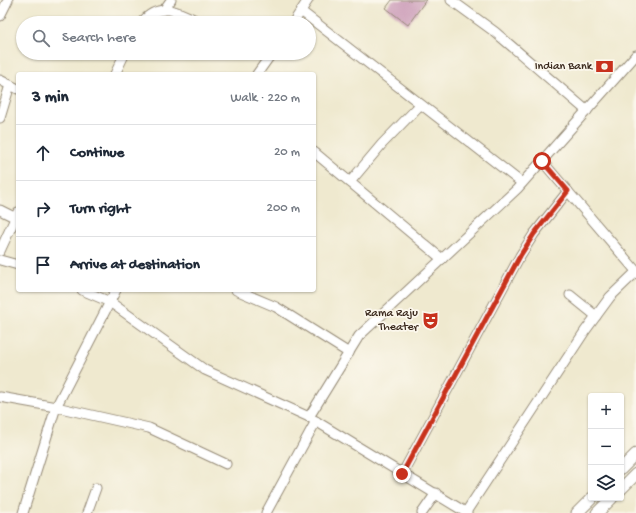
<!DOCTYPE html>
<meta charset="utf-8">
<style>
body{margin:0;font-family:"Gochi Hand",sans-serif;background:#f6f6f7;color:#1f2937}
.controls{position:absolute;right:12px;bottom:12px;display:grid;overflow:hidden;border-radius:4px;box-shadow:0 1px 3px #0004}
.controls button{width:36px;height:36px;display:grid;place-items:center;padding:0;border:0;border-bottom:1px solid #e0e1e3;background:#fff;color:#1f2937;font:20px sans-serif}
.stop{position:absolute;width:12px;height:12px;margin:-9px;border:3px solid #c8321e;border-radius:50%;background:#fff}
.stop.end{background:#c8321e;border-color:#fff;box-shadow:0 1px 4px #0008}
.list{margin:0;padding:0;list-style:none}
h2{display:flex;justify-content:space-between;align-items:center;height:52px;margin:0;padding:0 16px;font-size:17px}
h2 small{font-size:13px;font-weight:400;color:#747a83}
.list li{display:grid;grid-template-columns:26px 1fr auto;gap:12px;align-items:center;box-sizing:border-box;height:56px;padding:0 16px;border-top:1px solid #e0e1e3}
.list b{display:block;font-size:15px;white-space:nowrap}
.list em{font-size:13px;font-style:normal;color:#747a83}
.icon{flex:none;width:22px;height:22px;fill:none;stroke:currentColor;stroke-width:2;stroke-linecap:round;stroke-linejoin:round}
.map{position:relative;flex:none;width:636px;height:513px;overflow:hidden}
.search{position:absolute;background:#fff;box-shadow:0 1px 3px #0004;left:16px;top:16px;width:300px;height:44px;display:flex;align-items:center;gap:10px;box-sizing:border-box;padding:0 14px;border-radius:22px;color:#747a83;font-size:15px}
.panel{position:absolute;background:#fff;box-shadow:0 1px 3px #0004;left:16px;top:72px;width:300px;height:220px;border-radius:4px}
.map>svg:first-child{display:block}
.building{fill:#cfa3bc}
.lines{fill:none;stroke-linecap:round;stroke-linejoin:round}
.minor-casing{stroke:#958a76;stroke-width:11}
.tertiary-casing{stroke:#958a76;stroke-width:13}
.minor{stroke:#fff;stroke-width:9}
.tertiary{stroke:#fff;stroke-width:11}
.route{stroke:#c8321e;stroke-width:5}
.labels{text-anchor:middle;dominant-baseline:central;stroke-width:3.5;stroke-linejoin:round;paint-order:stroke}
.poi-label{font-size:12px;fill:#3b2a1e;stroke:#fbf7ec;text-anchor:end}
</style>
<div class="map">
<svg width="636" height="513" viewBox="0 0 636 513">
<rect width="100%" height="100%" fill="#fbf7ec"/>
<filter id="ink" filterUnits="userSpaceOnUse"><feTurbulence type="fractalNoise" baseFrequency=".025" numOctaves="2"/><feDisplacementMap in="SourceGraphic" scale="8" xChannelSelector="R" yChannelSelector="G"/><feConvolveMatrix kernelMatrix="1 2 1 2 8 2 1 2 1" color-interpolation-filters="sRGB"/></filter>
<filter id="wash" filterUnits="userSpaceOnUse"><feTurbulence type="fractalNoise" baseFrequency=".012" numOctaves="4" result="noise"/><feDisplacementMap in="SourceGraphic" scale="16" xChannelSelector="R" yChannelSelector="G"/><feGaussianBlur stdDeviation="0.9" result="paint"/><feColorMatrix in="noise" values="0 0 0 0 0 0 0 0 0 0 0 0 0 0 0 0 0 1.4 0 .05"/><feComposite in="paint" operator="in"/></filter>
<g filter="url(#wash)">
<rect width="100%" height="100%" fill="#efe9cf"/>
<g id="blocks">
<path class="building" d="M392 0H426L408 25 386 8Z"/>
</g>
</g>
<g filter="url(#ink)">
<use href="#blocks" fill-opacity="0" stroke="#958a76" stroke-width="1"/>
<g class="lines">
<defs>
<g id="minor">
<path d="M451 0 495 32 587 111"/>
<path d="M164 10 171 0"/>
<path d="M301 11 522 183"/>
<path d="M0 16 8 0"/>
<path d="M141 23C160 0 180 12 201 23"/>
<path d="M293 23 308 0"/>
<path d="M115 74 125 53"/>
<path d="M257 74 272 53"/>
<path d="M0 80 18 89"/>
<path d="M0 118 10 85"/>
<path d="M314 152 442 259"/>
<path d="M542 161 636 271"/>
<path d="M350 182 382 144 420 105"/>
<path d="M0 210 16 218"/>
<path d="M0 251 18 212"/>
<path d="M0 260 18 265"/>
<path d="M82 290 110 302 205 370 309 417 467 513"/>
<path d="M236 290 276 307 349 353"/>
<path d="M570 295 596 316"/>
<path d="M0 397 56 407 149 428 226 464"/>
<path d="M309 417 359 336 517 189 636 55"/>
<path d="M402 474 520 256 534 234 568 191"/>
<path d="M466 512 585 331 610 297 636 272"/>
<path d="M23 513 56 407 116 290"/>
<path d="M87 513 96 488"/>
<path d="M266 513 316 421"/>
<path d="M422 513 436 493"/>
</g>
<g id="tertiary">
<path d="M621 469 636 454"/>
<path d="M621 489 636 474"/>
<path d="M577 513 592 498"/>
<path d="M597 513 612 498"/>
</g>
</defs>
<use href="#minor" class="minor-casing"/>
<use href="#tertiary" class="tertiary-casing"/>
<use href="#minor" class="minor"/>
<use href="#tertiary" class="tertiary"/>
</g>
</g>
<g class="lines" filter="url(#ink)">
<path class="route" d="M402 474 520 256 534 234 568 191 542 161"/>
</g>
<defs>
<symbol id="bank-bare" viewBox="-9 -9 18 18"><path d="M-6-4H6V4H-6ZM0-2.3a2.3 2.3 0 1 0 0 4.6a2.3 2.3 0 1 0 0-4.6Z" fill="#c8321e" stroke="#fbf7ec" stroke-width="2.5" paint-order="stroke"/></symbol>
<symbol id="theatre-bare" viewBox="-9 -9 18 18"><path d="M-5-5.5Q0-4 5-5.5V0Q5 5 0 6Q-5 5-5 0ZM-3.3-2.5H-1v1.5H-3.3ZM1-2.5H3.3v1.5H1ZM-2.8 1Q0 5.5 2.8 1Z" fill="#c8321e" stroke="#fbf7ec" stroke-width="2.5" paint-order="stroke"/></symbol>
</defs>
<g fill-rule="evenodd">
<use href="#bank-bare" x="592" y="54" width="25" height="25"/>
<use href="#theatre-bare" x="418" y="308" width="25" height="25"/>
</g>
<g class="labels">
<g class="poi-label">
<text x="592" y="67">Indian Bank</text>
<text x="418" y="314">Rama Raju<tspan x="418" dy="14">Theater</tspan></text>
</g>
</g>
</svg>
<div class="controls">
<button>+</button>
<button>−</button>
<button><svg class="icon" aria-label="layers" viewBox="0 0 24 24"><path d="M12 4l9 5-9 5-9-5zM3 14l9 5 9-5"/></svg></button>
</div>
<div class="stop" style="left:542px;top:161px"></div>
<div class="stop end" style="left:402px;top:474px"></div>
<div class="search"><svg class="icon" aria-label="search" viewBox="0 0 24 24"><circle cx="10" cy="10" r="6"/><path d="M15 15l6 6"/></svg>Search here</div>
<section class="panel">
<h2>3 min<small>Walk · 220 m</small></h2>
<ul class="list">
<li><svg class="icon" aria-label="ahead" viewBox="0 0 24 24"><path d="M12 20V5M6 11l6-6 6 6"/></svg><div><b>Continue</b></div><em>20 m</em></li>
<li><svg class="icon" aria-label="right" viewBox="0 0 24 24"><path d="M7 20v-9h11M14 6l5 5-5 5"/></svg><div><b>Turn right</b></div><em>200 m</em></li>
<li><svg class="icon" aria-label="arrive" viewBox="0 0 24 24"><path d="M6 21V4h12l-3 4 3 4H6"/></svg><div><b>Arrive at destination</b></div></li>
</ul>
</section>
</div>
